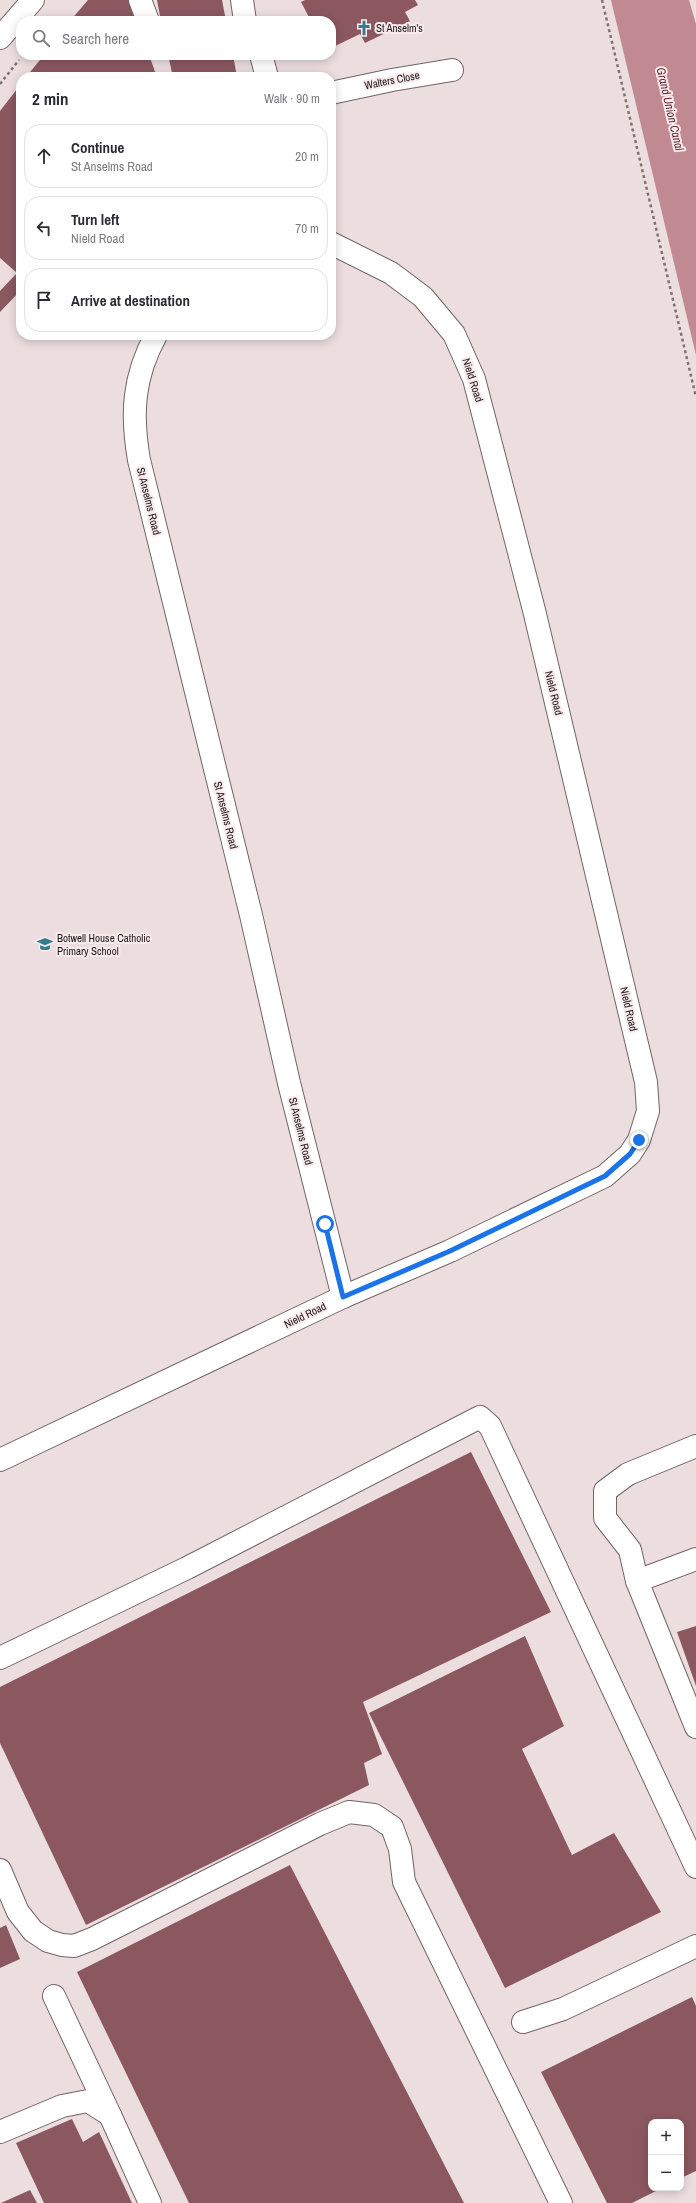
<!DOCTYPE html>
<meta charset="utf-8">
<style>
body{margin:0;font-family:"Archivo Narrow",sans-serif;background:#f2f2f3;color:#2b2b33}
.controls{position:absolute;right:12px;bottom:12px;display:grid;overflow:hidden;border-radius:8px;box-shadow:0 2px 10px #0003}
.controls button{width:36px;height:36px;display:grid;place-items:center;padding:0;border:0;border-bottom:1px solid #e1e1e2;background:#fff;color:#2b2b33;font:20px sans-serif}
.stop{position:absolute;width:12px;height:12px;margin:-9px;border:3px solid #1a73e8;border-radius:50%;background:#fff}
.stop.end{background:#1a73e8;border-color:#fff;box-shadow:0 1px 4px #0008}
.list{margin:0;padding:0;list-style:none}
h2{display:flex;justify-content:space-between;align-items:center;height:52px;margin:0;padding:0 16px;font-size:17px}
h2 small{font-size:13px;font-weight:400;color:#7c7c81}
.list li{display:grid;grid-template-columns:26px 1fr auto;gap:12px;align-items:center;box-sizing:border-box;height:64px;margin:0 8px 8px;padding:0 8px;border:1px solid #e1e1e2;border-radius:16px}
.list b{display:block;font-size:15px;white-space:nowrap}
.list p{margin:0;font-size:13px;white-space:nowrap;color:#7c7c81}
.list em{font-size:13px;font-style:normal;color:#7c7c81}
.icon{flex:none;width:22px;height:22px;fill:none;stroke:currentColor;stroke-width:2;stroke-linecap:round;stroke-linejoin:round}
.map{position:relative;flex:none;width:696px;height:2203px;overflow:hidden}
.search{position:absolute;background:#fff;box-shadow:0 2px 10px #0003;left:16px;top:16px;width:320px;height:44px;display:flex;align-items:center;gap:10px;box-sizing:border-box;padding:0 14px;border-radius:16px;color:#7c7c81;font-size:15px}
.panel{position:absolute;background:#fff;box-shadow:0 2px 10px #0003;left:16px;top:72px;width:320px;height:268px;border-radius:16px}
.map>svg:first-child{display:block}
.water{fill:#c18a92}
.building{fill:#8b5860}
.lines{fill:none;stroke-linecap:round;stroke-linejoin:round}
.minor-casing{stroke:#726566;stroke-width:24}
.path{stroke:#7d7375;stroke-width:2.5;stroke-dasharray:3 3;stroke-linecap:butt}
.minor{stroke:#fff;stroke-width:22}
.route{stroke:#1a73e8;stroke-width:5}
.labels{text-anchor:middle;dominant-baseline:central;stroke-width:4;stroke-linejoin:round;paint-order:stroke}
.poi-label{font-size:11px;fill:#1d1819;stroke:#f9eaec;text-anchor:start}
.street-label{font-size:11px;fill:#1d1819;stroke:#f9eaec}
.water-label{font-size:12px;font-style:italic;fill:#652131;stroke:#f9eaec}
</style>
<div class="map">
<svg width="696" height="2203" viewBox="0 0 696 2203">
<rect width="100%" height="100%" fill="#ecdddf"/>
<path class="water" d="M611 0H689L696 24V355Z"/>
<g class="building">
<path d="M88 0H129L137 21H70Z"/>
<path d="M157 0H222L226 21H161Z"/>
<path d="M305 0H415L418 5 405 12 410 21 365 43 360 34 331 48V21H311L301 2Z"/>
<path d="M44 55H149L157 77H26Z"/>
<path d="M168 55H233L237 77H173Z"/>
<path d="M21 84V290L0 312V291L17 273 0 258V111Z"/>
<path d="M471 1452 551 1612 363 1702 382 1754 364 1763 369 1785 86 1925 0 1743V1687Z"/>
<path d="M696 1626V1686L677 1632Z"/>
<path d="M525 1636 564 1726 522 1749 572 1855 614 1833 661 1912 505 1988 369 1713Z"/>
<path d="M290 1865 464 2203H189L77 1972Z"/>
<path d="M6 1925 20 1959 0 1968V1928Z"/>
<path d="M692 1997 696 2006V2171L681 2178V2122H651V2188H662L632 2203H607L541 2072Z"/>
<path d="M72 2119 83 2142 99 2132 132 2203H44L16 2143Z"/>
<path d="M30 2190 37 2203H1Z"/>
</g>
<g class="lines">
<defs>
<g id="minor">
<path d="M140 0 148 21"/>
<path d="M242 0 245 21"/>
<path d="M0 38 33 0"/>
<path d="M261 55 267 77"/>
<path d="M331 93 392 80 452 70"/>
<path d="M156 335C133 377 131 414 139 460L251 915 289 1083 343 1297"/>
<path d="M696 1446 628 1474 605 1491V1518L630 1550 637 1581 696 1559"/>
<path d="M0 1460 343 1297 450 1251 605 1176 630 1154 639 1140 648 1111 646 1082 534 610 474 379 454 334 423 297 391 273 331 243"/>
<path d="M637 1581 696 1727"/>
<path d="M0 1658 187 1568 480 1417 490 1426 696 1867"/>
<path d="M0 1870 18 1912 33 1931 48 1941 62 1945 74 1946 92 1939 320 1824 349 1812 374 1815 392 1827 400 1849 404 1882 561 2203"/>
<path d="M54 1996 110 2115"/>
<path d="M523 2022 563 2009 696 1946"/>
<path d="M0 2132 62 2106 88 2101 110 2115 150 2203"/>
</g>
</defs>
<use href="#minor" class="minor-casing"/>
<g class="path">
<path d="M602 0 696 397"/>
<path d="M0 84 19 60"/>
</g>
<use href="#minor" class="minor"/>
</g>
<g class="lines">
<path class="route" d="M325 1224 343 1297 450 1251 605 1176 630 1154 639 1140"/>
</g>
<defs>
<symbol id="church-bare" viewBox="-9 -9 18 18"><path d="M-1.2-6h2.4v3.5h3.3v2.4h-3.3V6h-2.4V-.1h-3.3v-2.4h3.3Z" fill="#377c8a" stroke="#f9eaec" stroke-width="2.5" paint-order="stroke"/></symbol>
<symbol id="school-bare" viewBox="-9 -9 18 18"><path d="M0-5L7-2L0 1L-7-2ZM-4 1L0 2.5L4 1V4Q0 6-4 4Z" fill="#377c8a" stroke="#f9eaec" stroke-width="2.5" paint-order="stroke"/></symbol>
</defs>
<g fill-rule="evenodd">
<use href="#church-bare" x="353" y="17" width="22" height="22"/>
<use href="#school-bare" x="34" y="933" width="22" height="22"/>
</g>
<g class="labels">
<g class="poi-label">
<text x="376" y="28">St Anselm's</text>
<text x="57" y="938">Botwell House Catholic<tspan x="57" dy="13">Primary School</tspan></text>
</g>
<g class="street-label">
<text transform="translate(392 80) rotate(-11)">Walters Close</text>
<text transform="translate(473 380) rotate(72)">Nield Road</text>
<text transform="translate(149 501) rotate(76)">St Anselms Road</text>
<text transform="translate(554 693) rotate(76)">Nield Road</text>
<text transform="translate(226 815) rotate(76)">St Anselms Road</text>
<text transform="translate(629 1009) rotate(77)">Nield Road</text>
<text transform="translate(301 1131) rotate(76)">St Anselms Road</text>
<text transform="translate(305 1315) rotate(-26)">Nield Road</text>
</g>
<g class="water-label">
<text transform="translate(670 109) rotate(77)">Grand Union Canal</text>
</g>
</g>
</svg>
<div class="controls">
<button>+</button>
<button>−</button>
</div>
<div class="stop" style="left:325px;top:1224px"></div>
<div class="stop end" style="left:639px;top:1140px"></div>
<div class="search"><svg class="icon" aria-label="search" viewBox="0 0 24 24"><circle cx="10" cy="10" r="6"/><path d="M15 15l6 6"/></svg>Search here</div>
<section class="panel">
<h2>2 min<small>Walk · 90 m</small></h2>
<ul class="list">
<li><svg class="icon" aria-label="ahead" viewBox="0 0 24 24"><path d="M12 20V5M6 11l6-6 6 6"/></svg><div><b>Continue</b><p>St Anselms Road</p></div><em>20 m</em></li>
<li><svg class="icon" aria-label="left" viewBox="0 0 24 24"><path d="M17 20v-9H6M10 6l-5 5 5 5"/></svg><div><b>Turn left</b><p>Nield Road</p></div><em>70 m</em></li>
<li><svg class="icon" aria-label="arrive" viewBox="0 0 24 24"><path d="M6 21V4h12l-3 4 3 4H6"/></svg><div><b>Arrive at destination</b></div></li>
</ul>
</section>
</div>
